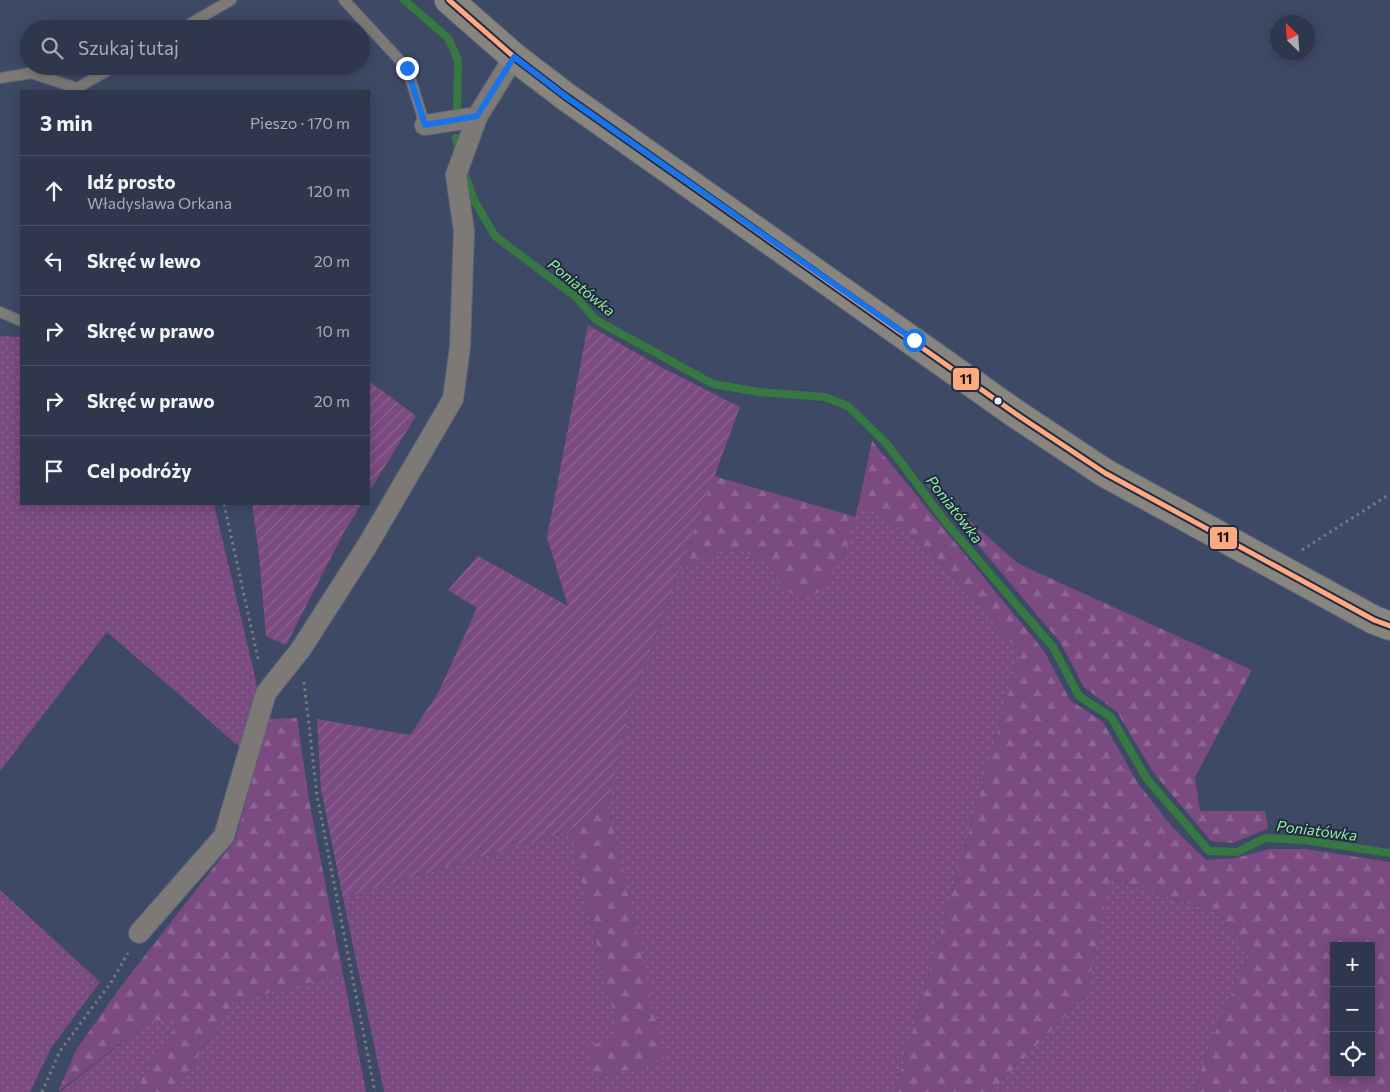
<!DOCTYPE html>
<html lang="pl">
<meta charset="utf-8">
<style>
body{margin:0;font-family:Commissioner,sans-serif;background:#363f53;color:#f1f3f6}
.controls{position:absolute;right:15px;bottom:15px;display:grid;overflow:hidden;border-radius:0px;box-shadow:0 2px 12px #0003}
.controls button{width:45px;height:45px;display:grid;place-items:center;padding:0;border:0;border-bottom:1px solid #495164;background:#2e374c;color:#f1f3f6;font:25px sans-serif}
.compass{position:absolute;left:1270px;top:15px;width:45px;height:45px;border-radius:50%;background:#2e374c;box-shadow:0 2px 12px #0003;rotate:335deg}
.stop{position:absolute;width:15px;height:15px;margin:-11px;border:4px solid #1a73e8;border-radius:50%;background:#fff}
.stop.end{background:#1a73e8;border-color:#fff;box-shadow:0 1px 5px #0008}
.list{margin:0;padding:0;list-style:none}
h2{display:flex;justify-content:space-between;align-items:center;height:65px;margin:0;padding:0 20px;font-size:21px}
h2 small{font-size:16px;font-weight:400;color:#a7acb5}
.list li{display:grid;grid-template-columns:32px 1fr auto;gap:15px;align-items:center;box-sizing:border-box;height:70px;padding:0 20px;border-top:1px solid #495164}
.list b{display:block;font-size:19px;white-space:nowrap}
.list p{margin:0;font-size:16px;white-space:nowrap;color:#a7acb5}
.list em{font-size:16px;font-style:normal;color:#a7acb5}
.icon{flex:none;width:28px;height:28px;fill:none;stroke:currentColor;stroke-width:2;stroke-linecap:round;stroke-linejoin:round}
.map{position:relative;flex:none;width:1390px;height:1092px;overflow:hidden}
.search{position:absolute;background:#2e374c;box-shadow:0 2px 12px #0003;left:20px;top:20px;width:350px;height:55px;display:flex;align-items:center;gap:12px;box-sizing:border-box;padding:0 18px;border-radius:28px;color:#a7acb5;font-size:19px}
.panel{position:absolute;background:#2e374c;box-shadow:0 2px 12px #0003;left:20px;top:90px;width:350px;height:415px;border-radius:0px}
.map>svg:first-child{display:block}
.grass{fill:url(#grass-dots)}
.forest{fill:url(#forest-firs);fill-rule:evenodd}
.garden{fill:url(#garden-furrows)}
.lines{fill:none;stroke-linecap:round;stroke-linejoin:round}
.stream{stroke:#377742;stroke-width:8}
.lane-casing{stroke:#5d6579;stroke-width:12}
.street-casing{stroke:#5d6579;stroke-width:22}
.secondary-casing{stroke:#5d6579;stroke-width:30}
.path{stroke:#78797e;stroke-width:3;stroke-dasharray:2.5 4;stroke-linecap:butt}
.lane{stroke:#7c7976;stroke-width:10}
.street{stroke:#7c7976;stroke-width:20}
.secondary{stroke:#88857f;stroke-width:28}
.bus-1-casing{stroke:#212b42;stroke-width:9}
.bus-1{stroke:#ffa980;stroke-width:5}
.route{stroke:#1a73e8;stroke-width:6}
.bus-dot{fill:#e8eefa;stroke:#212b42;stroke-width:2}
.labels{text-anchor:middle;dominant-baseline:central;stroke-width:4;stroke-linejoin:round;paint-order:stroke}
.water-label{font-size:15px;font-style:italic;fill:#94f29d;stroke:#212b42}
.line-badge{stroke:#212b42;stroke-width:2}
.pale-badge-label{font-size:14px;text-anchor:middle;font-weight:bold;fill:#111}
</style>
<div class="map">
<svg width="1390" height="1092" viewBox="0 0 1390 1092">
<defs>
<pattern id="grass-dots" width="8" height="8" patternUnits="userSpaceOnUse" patternTransform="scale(1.25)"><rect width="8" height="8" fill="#7b4a81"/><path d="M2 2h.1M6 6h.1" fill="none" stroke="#8e6494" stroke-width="1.8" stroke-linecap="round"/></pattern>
<pattern id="forest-firs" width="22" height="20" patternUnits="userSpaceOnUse" patternTransform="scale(1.25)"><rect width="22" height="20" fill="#7b4a81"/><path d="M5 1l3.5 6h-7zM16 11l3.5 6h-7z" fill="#8e6494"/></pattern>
<pattern id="garden-furrows" width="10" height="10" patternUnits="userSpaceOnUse" patternTransform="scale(1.25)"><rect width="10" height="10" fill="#7b4a81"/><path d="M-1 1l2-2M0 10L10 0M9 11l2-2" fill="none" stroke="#8e6494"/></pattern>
</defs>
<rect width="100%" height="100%" fill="#3e4965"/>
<g class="grass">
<path d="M0 336 21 337V504H214L257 685 243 750 107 632 0 771Z"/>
<path d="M859 502 929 549 1020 653 895 1092H384L343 898 569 831 619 1036 594 1078 664 1062 608 804 632 699 680 569 737 548 771 566 781 587 845 554Z"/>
<path d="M1109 878 1214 912 1251 952 1220 1020 1193 1092H991L1086 995Z"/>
<path d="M0 890 100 982 51 1048 30 1092H0Z"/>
<path d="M343 974 366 1092H175L233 1002Z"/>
<path d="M150 1020H180L133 1092H60Z"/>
</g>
<g class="forest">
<path d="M872 441 1044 651 1070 700 1103 722 1137 782 1173 828 1206 860 1236 858 1269 849H1306L1390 862V1092H1193L1220 1020 1251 952 1214 912 1110 878 1086 995 991 1092H895L1020 653 929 549 859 502ZM1334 946H1371V1073H1334Z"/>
<path d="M714 476 856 517 845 554 818 593 801 599 781 587 771 566 737 548 680 569Z"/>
<path d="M923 480 1019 564 1252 670 1195 777 1200 811H1265L1268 828 1233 843 1211 841 1153 772 1117 712 1084 687 1060 642Z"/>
<path d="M297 718 309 800 343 974 233 1002 175 1092H133L179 1021 150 1020 58 1092 76 1050 122 985 235 840 269 719Z"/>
<path d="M608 804 665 1062 594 1078 588 1046 619 1036 569 831Z"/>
</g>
<g class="garden">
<path d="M588 325 659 366 740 407 632 699 608 804 569 831 343 898 321 789 317 719 410 735 438 693 477 608 448 590 478 556 568 606 547 537Z"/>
<path d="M369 381 416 416 369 492Z"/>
<path d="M252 504H362L345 530 286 645 266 636 259 555Z"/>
</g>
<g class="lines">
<g class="stream">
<path d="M404 0 448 38 458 60 457 110"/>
<path d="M456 138 458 147"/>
<path d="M466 178 474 200 495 236 576 297 596 320 713 384 759 392 825 397 848 406 887 444 948 525 1053 647 1079 696 1111 717 1147 779 1209 851 1237 852 1265 838 1304 840 1390 853"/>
</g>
<defs>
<g id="lane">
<path d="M344 0 407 68 425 125"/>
<path d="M181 29 231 0"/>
<path d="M0 78 31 73 77 88 116 66"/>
<path d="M0 312 21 321"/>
</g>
<g id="street">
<path d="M425 125 477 117 514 57"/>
<path d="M139 933 224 836 266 693 301 649 367 546 453 399 460 347 464 231 456 175 477 117"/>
</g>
<path id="secondary" d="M449 0 514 57 565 96 1016 414 1105 473 1374 620 1390 626"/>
</defs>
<use href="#lane" class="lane-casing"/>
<use href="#street" class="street-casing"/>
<use href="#secondary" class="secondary-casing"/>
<g class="path">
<path d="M224 504 259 663"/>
<path d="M1302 550 1390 494"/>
<path d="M304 682 317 796 375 1092"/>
<path d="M42 1092 60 1051 112 981 128 953"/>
</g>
<use href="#lane" class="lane"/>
<use href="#street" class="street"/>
<use href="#secondary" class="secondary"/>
<defs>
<path id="bus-1" d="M449 0 514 57 565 96 1016 414 1105 473 1374 620 1390 626"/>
</defs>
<use href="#bus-1" class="bus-1-casing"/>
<use href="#bus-1" class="bus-1"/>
</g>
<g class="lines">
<path class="route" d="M407 68 425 125 477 116 514 57 565 96 914 340"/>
</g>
<circle class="bus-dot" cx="998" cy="401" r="4.5"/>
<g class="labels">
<g class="water-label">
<text transform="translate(582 287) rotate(39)">Poniatówka</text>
<text transform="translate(955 509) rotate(52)">Poniatówka</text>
<text transform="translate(1317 830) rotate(7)">Poniatówka</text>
</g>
</g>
<g class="line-badge">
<rect x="952" y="367" width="28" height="24" rx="5" fill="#ffa980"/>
<rect x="1209" y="526" width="29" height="24" rx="5" fill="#ffa980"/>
</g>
<g class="pale-badge-label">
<text x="966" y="384">11</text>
<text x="1223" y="542">11</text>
</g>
</svg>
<div class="controls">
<button>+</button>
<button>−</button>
<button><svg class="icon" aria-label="locate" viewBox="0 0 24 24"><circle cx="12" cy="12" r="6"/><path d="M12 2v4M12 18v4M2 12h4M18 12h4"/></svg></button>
</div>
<svg class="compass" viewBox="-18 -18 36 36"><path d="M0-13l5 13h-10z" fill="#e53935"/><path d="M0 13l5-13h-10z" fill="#a7acb5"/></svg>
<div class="stop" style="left:914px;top:340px"></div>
<div class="stop end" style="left:407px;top:68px"></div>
<div class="search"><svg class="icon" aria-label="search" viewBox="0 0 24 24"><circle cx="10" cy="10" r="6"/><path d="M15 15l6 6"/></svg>Szukaj tutaj</div>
<section class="panel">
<h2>3 min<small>Pieszo · 170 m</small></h2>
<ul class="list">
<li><svg class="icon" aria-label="ahead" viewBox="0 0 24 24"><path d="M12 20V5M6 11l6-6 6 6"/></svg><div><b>Idź prosto</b><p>Władysława Orkana</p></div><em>120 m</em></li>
<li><svg class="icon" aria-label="left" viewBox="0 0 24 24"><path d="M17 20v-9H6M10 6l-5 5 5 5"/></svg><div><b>Skręć w lewo</b></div><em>20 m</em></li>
<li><svg class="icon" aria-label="right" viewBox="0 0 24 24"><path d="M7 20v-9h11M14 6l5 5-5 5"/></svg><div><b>Skręć w prawo</b></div><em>10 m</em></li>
<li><svg class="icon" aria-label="right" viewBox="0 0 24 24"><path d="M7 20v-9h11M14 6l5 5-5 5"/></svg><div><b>Skręć w prawo</b></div><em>20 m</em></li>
<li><svg class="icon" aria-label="arrive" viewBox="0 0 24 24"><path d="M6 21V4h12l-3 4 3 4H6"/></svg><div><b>Cel podróży</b></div></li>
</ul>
</section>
</div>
